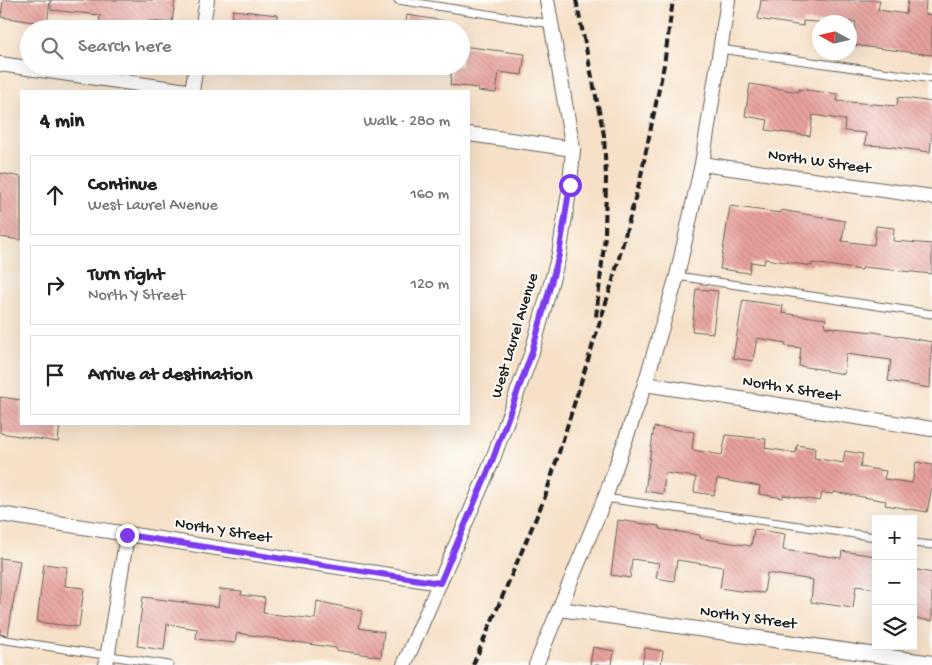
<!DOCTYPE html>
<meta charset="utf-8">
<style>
body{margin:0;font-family:"Gochi Hand",sans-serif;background:#f2f2f2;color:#222}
.controls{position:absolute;right:15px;bottom:15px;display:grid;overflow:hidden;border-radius:0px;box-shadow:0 5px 20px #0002}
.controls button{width:45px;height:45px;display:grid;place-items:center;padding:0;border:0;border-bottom:1px solid #e0e0e0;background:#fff;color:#222;font:25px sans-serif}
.compass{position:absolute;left:812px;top:15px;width:45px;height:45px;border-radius:50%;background:#fff;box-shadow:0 5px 20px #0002;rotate:278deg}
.stop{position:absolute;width:15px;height:15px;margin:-11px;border:4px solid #7c3aed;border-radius:50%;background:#fff}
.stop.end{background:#7c3aed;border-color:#fff;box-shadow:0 1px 5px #0008}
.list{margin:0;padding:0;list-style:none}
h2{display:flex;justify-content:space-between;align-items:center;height:65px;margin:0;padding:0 20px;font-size:21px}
h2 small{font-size:16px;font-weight:400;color:#767676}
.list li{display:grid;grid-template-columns:32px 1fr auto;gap:15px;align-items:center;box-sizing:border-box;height:80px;margin:0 10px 10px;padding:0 10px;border:1px solid #e0e0e0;border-radius:0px}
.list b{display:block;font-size:19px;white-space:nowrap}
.list p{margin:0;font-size:16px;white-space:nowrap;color:#767676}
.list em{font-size:16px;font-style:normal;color:#767676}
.icon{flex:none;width:28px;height:28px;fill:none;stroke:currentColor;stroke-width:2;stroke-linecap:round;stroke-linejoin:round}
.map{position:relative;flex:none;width:932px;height:665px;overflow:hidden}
.search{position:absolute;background:#fff;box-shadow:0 5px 20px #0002;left:20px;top:20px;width:450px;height:55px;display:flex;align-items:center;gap:12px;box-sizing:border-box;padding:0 18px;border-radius:28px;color:#767676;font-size:19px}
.panel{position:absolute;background:#fff;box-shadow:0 5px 20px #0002;left:20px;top:90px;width:450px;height:335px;border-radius:0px}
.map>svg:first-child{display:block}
.building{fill:url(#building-back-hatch)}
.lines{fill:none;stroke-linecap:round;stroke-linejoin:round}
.service-casing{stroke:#686158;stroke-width:9}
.minor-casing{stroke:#686158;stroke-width:16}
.service{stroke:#fff;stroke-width:7}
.minor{stroke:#fff;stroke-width:14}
.rail{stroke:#1c1c1c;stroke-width:4;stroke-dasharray:8 4;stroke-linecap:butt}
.route{stroke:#7c3aed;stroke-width:6}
.labels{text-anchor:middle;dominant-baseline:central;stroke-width:4;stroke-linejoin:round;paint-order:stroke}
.street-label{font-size:16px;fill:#1c1c1c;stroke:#fdfcf7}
</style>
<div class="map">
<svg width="932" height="665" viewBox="0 0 932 665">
<defs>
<pattern id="building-back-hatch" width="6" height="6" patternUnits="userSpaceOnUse" patternTransform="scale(1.25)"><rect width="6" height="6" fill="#e7a09c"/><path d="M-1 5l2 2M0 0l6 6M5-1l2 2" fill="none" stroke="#c68986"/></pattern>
</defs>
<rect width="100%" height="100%" fill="#fdfcf7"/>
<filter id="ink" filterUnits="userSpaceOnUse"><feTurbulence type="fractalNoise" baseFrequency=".02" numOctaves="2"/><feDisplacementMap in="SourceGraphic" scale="10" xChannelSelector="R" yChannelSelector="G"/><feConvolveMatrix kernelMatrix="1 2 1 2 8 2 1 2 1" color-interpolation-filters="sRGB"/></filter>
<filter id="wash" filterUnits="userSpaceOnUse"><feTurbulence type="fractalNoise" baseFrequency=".0096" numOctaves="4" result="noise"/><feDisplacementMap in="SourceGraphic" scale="20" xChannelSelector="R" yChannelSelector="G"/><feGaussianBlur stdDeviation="1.12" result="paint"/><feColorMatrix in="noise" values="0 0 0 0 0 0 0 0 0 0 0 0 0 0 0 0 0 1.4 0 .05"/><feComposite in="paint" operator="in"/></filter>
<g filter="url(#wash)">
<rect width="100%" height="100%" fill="#f6e0c7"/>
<g id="blocks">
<g class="building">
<path d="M3 0H50L47 24 1 17Z"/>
<path d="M51 0H175L172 23 149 21V29H99L100 15 51 10Z"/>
<path d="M761 0H880L878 10 906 14 908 0H926L925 14 932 15V55L853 45 856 22H816L803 21V26L758 19Z"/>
<path d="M233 10 278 15 277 29H231Z"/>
<path d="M407 15 445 21V29H405Z"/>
<path d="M461 46 525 54 522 75 499 72 496 93 478 91V88L450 85 452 66H461Z"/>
<path d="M750 84 799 92V89L838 94 837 101 897 106 898 97 932 102V136L930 152 885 146 865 145 866 133 844 131 845 120 813 115 810 136 766 130 768 120 745 116Z"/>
<path d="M0 173 21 177V240L0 237Z"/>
<path d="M730 206 780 213 781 210 845 221 842 241 874 245 876 226 894 228 893 241 932 244V274L863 267 862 270 812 263V266L765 259 764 264 751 262 749 273 720 269Z"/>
<path d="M696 289 718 291 713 333 692 331Z"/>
<path d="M743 300 783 306 782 313 826 319 825 327 874 332 932 342 930 388 888 381 891 360 846 354 844 374 826 371V370L799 366 801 348 785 346 786 343 757 338 753 361 733 358Z"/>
<path d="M0 397 21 400V424H60L58 442 0 433Z"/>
<path d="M654 427 694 432 692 450 722 455 726 435 766 439 765 448 796 453 797 445 815 448 814 458 843 463 845 451 863 454 860 467 886 471 884 479 912 483 916 462 932 465V486L927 512 885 505 886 501 834 492 833 494 822 493 820 501 783 495V498L759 494 760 486 717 479 714 495 694 492 696 477 665 473 663 494 645 491Z"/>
<path d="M618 520 659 526V529L700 535V538L751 546 754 529 785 534 783 550 841 558 842 551 876 556V589L856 586 853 608 811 602 813 580 767 573 764 593 740 591 720 588 723 567 677 560 674 581 656 578 659 563 632 559 630 578 611 575Z"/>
<path d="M0 558 20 561 8 635 0 634Z"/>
<path d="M44 564 67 567 65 586 84 588 79 627 37 622Z"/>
<path d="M913 569 932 573V621L913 618Z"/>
<path d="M220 589 242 591 241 595 265 598 263 613 315 619 317 601 362 611 359 628 384 632 381 657 336 650V648L237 633 235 643 196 639 197 629 167 624 164 650 137 646 143 597 218 607Z"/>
<path d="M593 647 614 651 612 665H590Z"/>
<path d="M645 648 663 651 661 665H642Z"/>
</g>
</g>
</g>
<g filter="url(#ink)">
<use href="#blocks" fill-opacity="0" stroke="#686158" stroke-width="1"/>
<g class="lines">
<defs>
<g id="service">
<path d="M398 0 551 24"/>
<path d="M720 49 932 79"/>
<path d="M677 276 932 314"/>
<path d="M605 498 876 537"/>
<path d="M913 543 932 545"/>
<path d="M0 639 169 665"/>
</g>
<g id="minor">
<path d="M202 29 207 0"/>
<path d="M0 64 187 91"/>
<path d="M192 91 196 66"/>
<path d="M469 134 573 149"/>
<path d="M702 164 932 197"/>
<path d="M645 384 932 429"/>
<path d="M0 514 440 583"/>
<path d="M560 609 932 663"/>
<path d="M106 665 127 535"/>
<path d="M404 665 491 464 531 355 559 255 570 185 573 149 547 0"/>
<path d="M536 665 605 498 645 384 677 276 702 164 728 0"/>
</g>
</defs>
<use href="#service" class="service-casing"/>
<use href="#minor" class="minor-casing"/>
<use href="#service" class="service"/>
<use href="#minor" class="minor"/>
<g class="rail">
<path d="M576 0 604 135 606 177 605 236 596 317"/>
<path d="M473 665 545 497 613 280 640 180 664 65 673 0"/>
</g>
</g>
</g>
<g class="lines" filter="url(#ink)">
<path class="route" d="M127 535 440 583 491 464 531 355 559 255 570 185"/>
</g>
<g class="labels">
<g class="street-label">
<text transform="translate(819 163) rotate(8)">North W Street</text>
<text transform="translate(516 336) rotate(-73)">West Laurel Avenue</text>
<text transform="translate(791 390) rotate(9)">North X Street</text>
<text transform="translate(223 532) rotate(9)">North Y Street</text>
<text transform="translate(748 619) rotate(8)">North Y Street</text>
</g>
</g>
</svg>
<div class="controls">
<button>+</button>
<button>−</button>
<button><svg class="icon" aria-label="layers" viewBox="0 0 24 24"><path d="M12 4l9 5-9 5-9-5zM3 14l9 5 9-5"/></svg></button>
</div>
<svg class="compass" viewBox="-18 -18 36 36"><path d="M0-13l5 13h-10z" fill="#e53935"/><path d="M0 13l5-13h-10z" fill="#767676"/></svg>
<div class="stop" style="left:570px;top:185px"></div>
<div class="stop end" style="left:127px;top:535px"></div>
<div class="search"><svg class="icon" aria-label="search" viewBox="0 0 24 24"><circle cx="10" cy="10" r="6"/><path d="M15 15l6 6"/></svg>Search here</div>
<section class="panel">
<h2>4 min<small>Walk · 280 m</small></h2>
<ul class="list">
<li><svg class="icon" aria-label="ahead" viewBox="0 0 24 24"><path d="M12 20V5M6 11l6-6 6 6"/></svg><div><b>Continue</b><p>West Laurel Avenue</p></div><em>160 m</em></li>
<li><svg class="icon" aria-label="right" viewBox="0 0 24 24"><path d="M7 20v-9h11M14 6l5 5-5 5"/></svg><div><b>Turn right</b><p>North Y Street</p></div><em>120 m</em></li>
<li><svg class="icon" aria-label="arrive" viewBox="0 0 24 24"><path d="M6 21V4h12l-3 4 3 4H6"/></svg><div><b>Arrive at destination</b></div></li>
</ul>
</section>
</div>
